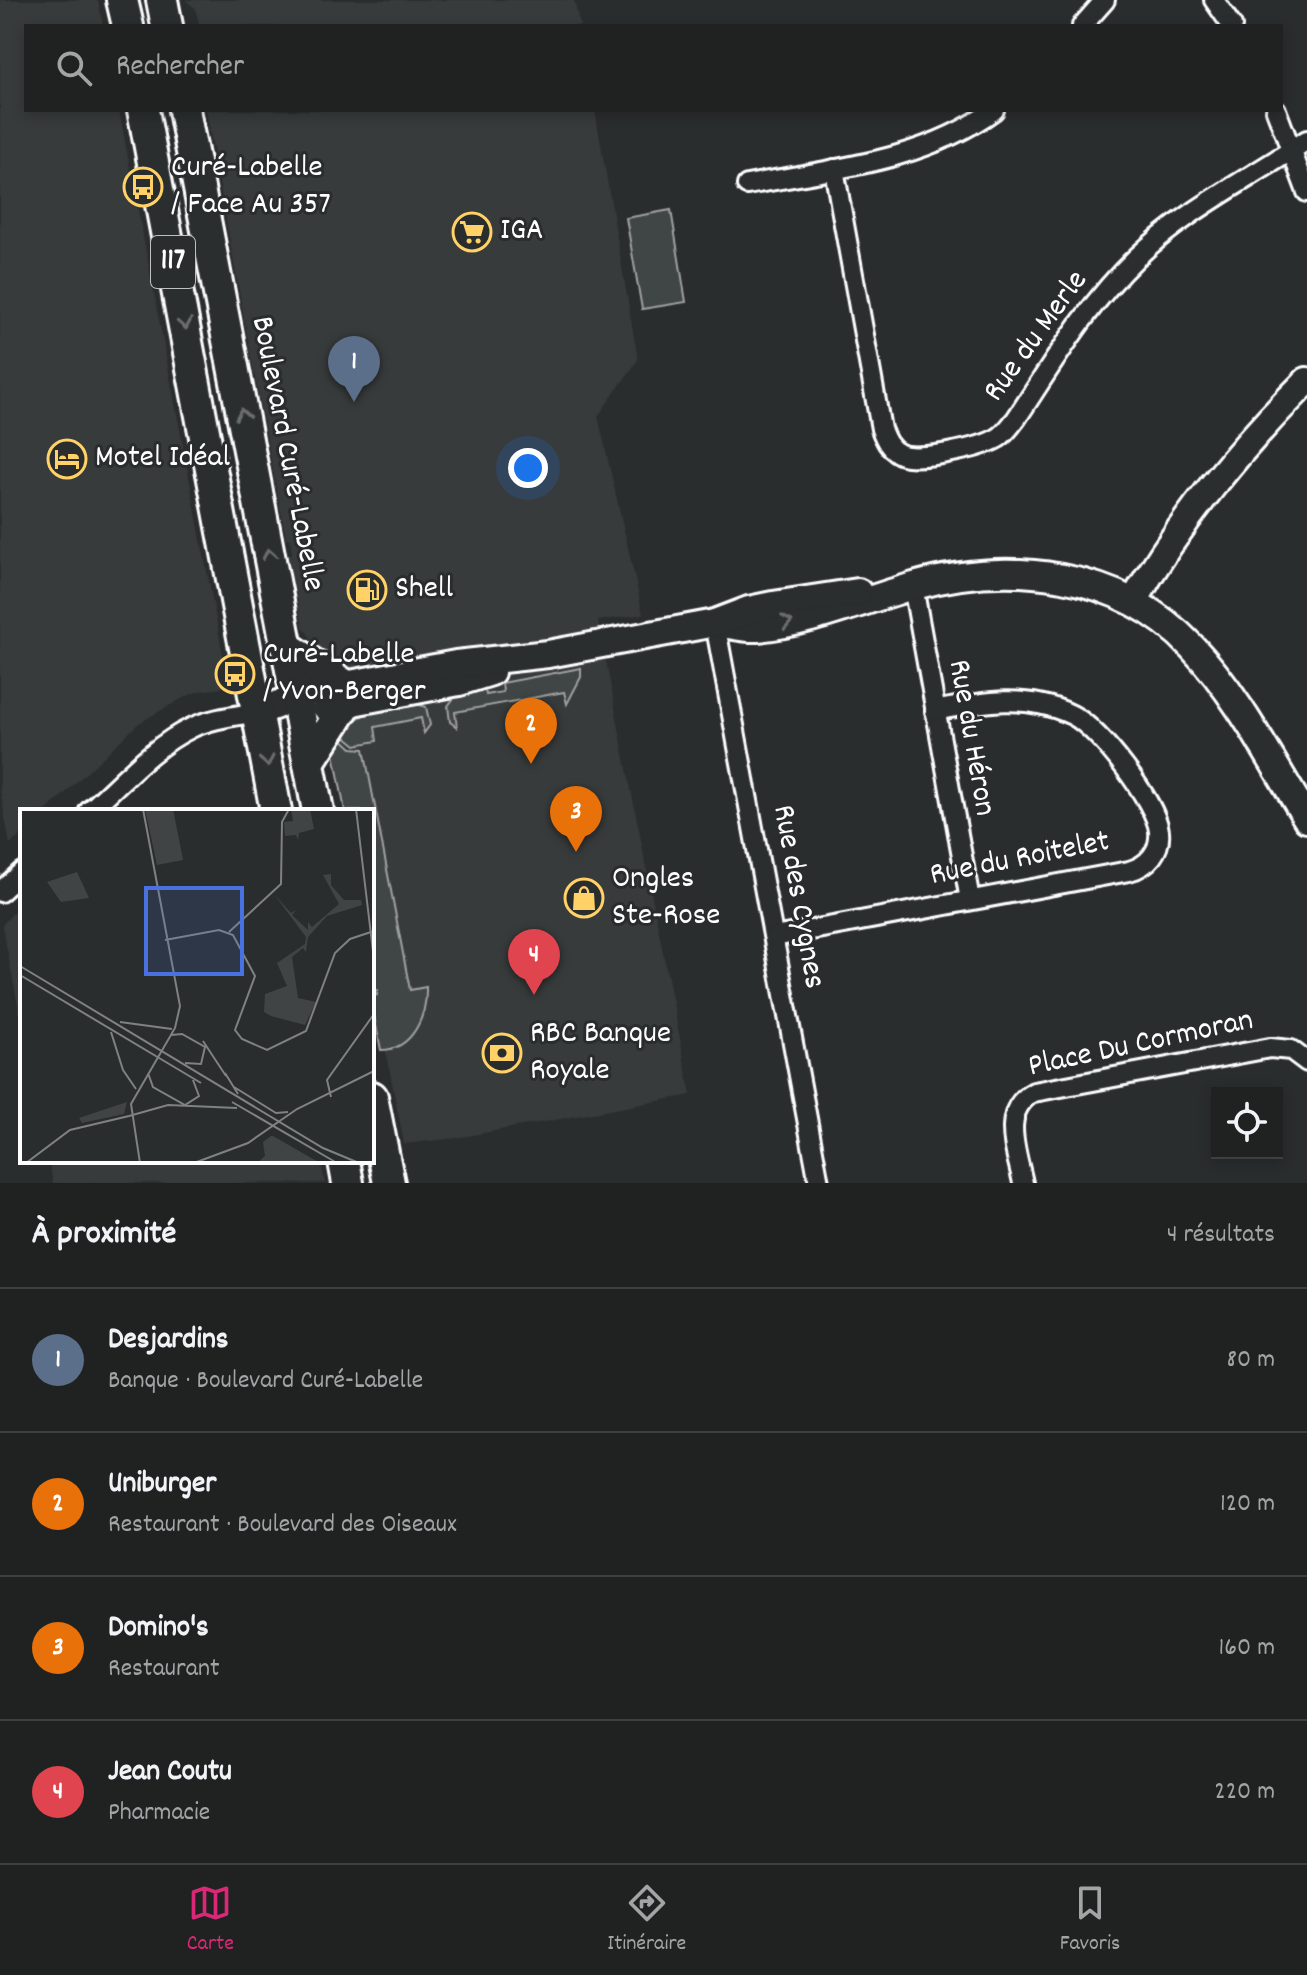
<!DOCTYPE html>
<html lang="fr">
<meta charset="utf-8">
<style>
body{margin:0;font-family:Dekko,sans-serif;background:#2d2f2f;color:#f1f3f6}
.controls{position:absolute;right:24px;bottom:24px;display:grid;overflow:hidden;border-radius:0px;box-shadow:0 4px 12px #0003}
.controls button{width:72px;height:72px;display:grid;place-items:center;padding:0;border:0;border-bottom:2px solid #3d3f40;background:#202222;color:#f1f3f6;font:40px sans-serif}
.you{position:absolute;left:528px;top:468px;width:28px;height:28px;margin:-20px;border:6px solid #fff;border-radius:50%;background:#1a73e8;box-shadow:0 0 0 12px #1a73e833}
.badge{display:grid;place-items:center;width:52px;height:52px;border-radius:50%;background:#db2777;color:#fff;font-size:26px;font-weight:700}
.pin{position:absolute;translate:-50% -66px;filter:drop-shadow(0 2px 4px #0008)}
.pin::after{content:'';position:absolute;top:42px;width:28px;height:24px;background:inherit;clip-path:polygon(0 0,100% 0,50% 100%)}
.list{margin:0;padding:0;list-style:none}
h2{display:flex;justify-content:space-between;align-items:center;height:104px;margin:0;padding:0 32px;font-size:34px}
h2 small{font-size:26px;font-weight:400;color:#a2a4a5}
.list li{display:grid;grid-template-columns:52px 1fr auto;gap:24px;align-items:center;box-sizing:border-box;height:144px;padding:0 32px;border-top:2px solid #3d3f40}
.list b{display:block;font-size:30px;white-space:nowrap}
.list p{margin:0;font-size:26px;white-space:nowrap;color:#a2a4a5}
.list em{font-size:26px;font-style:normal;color:#a2a4a5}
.icon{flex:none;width:44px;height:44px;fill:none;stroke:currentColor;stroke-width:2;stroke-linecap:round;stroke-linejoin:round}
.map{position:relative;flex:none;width:1307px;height:1183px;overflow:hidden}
.search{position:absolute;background:#202222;box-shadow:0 4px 12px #0003;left:24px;right:24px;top:24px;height:88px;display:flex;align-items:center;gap:20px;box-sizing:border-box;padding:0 28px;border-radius:0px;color:#a2a4a5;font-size:30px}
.sheet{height:680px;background:#202222}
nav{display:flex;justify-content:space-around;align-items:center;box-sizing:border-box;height:112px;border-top:2px solid #3d3f40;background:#202222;font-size:22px;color:#a2a4a5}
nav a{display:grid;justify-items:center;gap:4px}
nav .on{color:#db2777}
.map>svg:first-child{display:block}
.built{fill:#373a3b}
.green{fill:#414445;stroke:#a0a2a2;stroke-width:2}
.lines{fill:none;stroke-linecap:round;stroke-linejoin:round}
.street-casing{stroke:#fff;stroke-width:24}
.secondary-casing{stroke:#fff;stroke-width:32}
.primary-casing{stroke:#fff;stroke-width:36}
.street{stroke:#2a2d2e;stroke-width:18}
.secondary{stroke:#2a2d2e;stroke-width:26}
.primary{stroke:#2a2d2e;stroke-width:30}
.oneway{stroke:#6a6c6d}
.labels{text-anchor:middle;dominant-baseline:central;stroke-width:6;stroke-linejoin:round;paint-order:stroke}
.shield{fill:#2a2d2e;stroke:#bfc0c0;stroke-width:2}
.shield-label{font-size:30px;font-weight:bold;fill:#fff}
.poi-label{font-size:32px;fill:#fff;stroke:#2a2d2e;text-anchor:start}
.street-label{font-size:32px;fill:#fff;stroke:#2a2d2e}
.inset-road{fill:none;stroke:#7f8182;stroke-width:2}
.view{fill:#4a71e0;fill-opacity:0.15;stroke:#4a71e0;stroke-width:4}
.inset-edge{fill:none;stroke:#fff;stroke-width:4}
</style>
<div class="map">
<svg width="1307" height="1183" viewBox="0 0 1307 1183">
<rect width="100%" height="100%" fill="#2a2d2e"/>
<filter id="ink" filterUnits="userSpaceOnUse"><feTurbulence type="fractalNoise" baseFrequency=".0125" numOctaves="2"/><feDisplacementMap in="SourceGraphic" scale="16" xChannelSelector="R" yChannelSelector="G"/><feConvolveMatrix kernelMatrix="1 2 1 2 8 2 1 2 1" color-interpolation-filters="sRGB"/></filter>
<g filter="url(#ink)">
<g class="built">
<path d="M0 0H98L103 26H26V110H119L227 676V683L222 688 199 691 183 698 139 723 46 811H22V834L10 845 0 789Z"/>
<path d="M185 0H574L580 26H200L195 8Z"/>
<path d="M206 110H595L638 360 598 416 643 614 598 621 691 1095 456 1138 404 1144 373 985 372 811 338 741 352 722 335 660 317 647 303 627 288 556 292 553 290 539 286 538 254 373Z"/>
<path d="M22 903V1025L2 925Z"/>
<path d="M49 1161H321L325 1183H53Z"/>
</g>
<g class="green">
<path d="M671 210 686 302 642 309 626 218Z"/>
<path d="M581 668V677L567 704 564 692 455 712 457 727 450 722 448 706 457 694 485 689 486 695 503 692 502 683Z"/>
<path d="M414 703 426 707 430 725 424 733 421 718 375 727 377 741 356 745 340 732C364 709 383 708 414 703Z"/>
<path d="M338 735 352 748 364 749 410 990 426 987C427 1015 413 1050 381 1050L372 1005V997L377 995V990L372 989V811H345L334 753Z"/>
</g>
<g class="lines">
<defs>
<g id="street">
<path d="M1214 0 1232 26"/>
<path d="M1082 26 1105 0"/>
<path d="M1276 110 1307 192"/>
<path d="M834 169 881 429C885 439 889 449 900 454 917 462 981 448 998 438 1006 433 1010 426 1016 419 1053 363 1087 305 1136 258 1186 210 1251 178 1307 140"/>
<path d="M747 185C831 169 923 162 994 110"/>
<path d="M913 586 970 900"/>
<path d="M715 623 819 1183"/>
<path d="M89 811C121 783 153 746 191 728 212 718 236 716 258 712"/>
<path d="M0 892 22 872"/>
<path d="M774 937 1129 871C1148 866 1161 851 1159 831 1156 802 1099 728 1072 715 1027 693 982 702 935 711"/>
<path d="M1023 1183C1017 1153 999 1110 1034 1092L1270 1048 1291 1050 1307 1062"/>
</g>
<g id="secondary">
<path d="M1134 601C1179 522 1242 445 1307 381"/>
<path d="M715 623C728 624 744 629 757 628 810 623 859 602 910 587 1007 559 1120 570 1192 647 1237 694 1273 764 1307 819"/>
<path d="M326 707 459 682 491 672"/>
<path d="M258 712 313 691 456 664 548 654 715 623 749 610 773 605 858 592"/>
</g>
<g id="primary">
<path d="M122 0 128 26"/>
<path d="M162 0 167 26"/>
<path d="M143 110 276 811"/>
<path d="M184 110 318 811"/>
<path d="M287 647 345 685"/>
<path d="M309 762 347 703"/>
<path d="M372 1097 389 1183"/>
<path d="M344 1161 348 1183"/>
</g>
</defs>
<use href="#street" class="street-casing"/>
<use href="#secondary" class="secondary-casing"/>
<use href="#primary" class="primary-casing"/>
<use href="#street" class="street"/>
<use href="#secondary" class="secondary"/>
<use href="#primary" class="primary"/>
</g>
<defs><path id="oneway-chevron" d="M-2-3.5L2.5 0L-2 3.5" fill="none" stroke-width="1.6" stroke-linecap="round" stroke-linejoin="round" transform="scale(2)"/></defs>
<g class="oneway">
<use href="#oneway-chevron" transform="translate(185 324) rotate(79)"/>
<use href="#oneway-chevron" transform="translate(242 414) rotate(-101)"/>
<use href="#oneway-chevron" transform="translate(269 554) rotate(-101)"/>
<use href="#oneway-chevron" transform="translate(787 622) rotate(-11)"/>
<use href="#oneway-chevron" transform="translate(267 761) rotate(80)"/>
</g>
</g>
<defs>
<symbol id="bus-ring" viewBox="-11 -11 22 22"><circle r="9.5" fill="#2a2d2e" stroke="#ffd166" stroke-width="1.5"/><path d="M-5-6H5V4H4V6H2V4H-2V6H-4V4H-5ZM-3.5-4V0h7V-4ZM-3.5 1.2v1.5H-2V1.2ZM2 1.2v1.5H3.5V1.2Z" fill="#ffd166"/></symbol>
<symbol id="supermarket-ring" viewBox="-11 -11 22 22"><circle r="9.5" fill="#2a2d2e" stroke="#ffd166" stroke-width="1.5"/><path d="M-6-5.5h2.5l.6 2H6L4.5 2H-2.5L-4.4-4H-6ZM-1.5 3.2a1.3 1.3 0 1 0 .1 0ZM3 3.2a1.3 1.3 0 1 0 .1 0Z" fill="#ffd166"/></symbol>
<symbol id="hotel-ring" viewBox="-11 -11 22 22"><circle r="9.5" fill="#2a2d2e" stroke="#ffd166" stroke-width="1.5"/><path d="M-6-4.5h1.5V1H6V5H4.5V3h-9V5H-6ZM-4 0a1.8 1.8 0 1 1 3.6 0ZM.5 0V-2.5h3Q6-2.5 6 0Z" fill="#ffd166"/></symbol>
<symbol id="fuel-ring" viewBox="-11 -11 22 22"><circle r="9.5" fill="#2a2d2e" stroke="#ffd166" stroke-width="1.5"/><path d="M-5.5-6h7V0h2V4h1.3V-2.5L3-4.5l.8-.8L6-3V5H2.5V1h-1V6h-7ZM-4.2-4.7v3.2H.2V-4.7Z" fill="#ffd166"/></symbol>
<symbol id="shop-ring" viewBox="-11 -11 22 22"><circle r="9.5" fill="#2a2d2e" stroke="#ffd166" stroke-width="1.5"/><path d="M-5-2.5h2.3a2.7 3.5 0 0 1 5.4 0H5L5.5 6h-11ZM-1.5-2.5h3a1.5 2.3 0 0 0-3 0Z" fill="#ffd166"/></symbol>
<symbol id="bank-ring" viewBox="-11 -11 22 22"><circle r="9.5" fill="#2a2d2e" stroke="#ffd166" stroke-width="1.5"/><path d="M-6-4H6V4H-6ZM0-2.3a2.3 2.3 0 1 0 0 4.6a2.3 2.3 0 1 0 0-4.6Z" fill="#ffd166"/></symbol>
</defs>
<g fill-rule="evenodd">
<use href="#bus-ring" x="121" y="165" width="44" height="44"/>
<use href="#supermarket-ring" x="450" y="210" width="44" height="44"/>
<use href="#hotel-ring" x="45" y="437" width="44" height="44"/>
<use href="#fuel-ring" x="345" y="568" width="44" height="44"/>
<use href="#bus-ring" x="213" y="652" width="44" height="44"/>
<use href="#shop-ring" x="562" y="876" width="44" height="44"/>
<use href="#bank-ring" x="480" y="1031" width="44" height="44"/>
</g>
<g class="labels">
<rect class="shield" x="151" y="236" width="44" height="52" rx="6"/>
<g class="shield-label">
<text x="173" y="262">117</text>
</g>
<g class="poi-label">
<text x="171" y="169">Curé-Labelle<tspan x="171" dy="37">/ Face Au 357</tspan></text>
<text x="500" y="232">IGA</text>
<text x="95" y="459">Motel Idéal</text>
<text x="395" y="590">Shell</text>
<text x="263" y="656">Curé-Labelle<tspan x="263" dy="37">/ Yvon-Berger</tspan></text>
<text x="612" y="880">Ongles<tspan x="612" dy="37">Ste-Rose</tspan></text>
<text x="530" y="1035">RBC Banque<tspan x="530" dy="37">Royale</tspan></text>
</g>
<g class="street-label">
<text transform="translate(1037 337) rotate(-54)">Rue du Merle</text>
<text transform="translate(286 454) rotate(79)">Boulevard Curé-Labelle</text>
<text transform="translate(970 738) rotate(80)">Rue du Héron</text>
<text transform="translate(1020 860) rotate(-11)">Rue du Roitelet</text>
<text transform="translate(797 897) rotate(80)">Rue des Cygnes</text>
<text transform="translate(1141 1045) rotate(-12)">Place Du Cormoran</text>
</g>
</g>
<g transform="translate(20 809)">
<rect width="354" height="354" fill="#2a2d2e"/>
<path d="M125 0H153L163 51 137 56ZM271 0H290L294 20 279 24 278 31 276 26 265 27 264 13 273 12ZM57 63 69 89 41 93 27 73ZM311 65V76L324 91H341L342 96 307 107 288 128 286 143 283 139 272 148 278 189 296 193 285 216 251 207 244 203 245 185 267 177 257 154 285 135 286 128 254 85 271 104 276 101 272 106 288 121V113L292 118 319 95 303 66ZM107 293 104 305 62 314 59 309ZM251 327H253L300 354H237L245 347 243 333Z" fill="#414445"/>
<path class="inset-road" d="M336 0 354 151M209 123 261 75 262 13 269 0M145 131 199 121 213 126 235 167 215 221 222 230 247 241 286 222 315 144 330 130 354 122M0 157 303 339 339 354M0 166 181 274M100 213 152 220M91 223 103 261 116 280M151 226 162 225 185 238 181 255 165 254M183 232 206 267M128 264 133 278 165 296 179 287 173 271M205 264 218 285M214 278 256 304 268 303M311 288 307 271 354 205M212 293 317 354M109 307 148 296 217 299M6 354 50 321 109 307M120 354 111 295 155 219 160 197 123 0M174 354 228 334 277 300 354 262"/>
<path class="view" d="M126 79H222V165H126Z"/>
<rect width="354" height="354" class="inset-edge"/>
</g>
</svg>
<div class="controls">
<button><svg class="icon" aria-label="locate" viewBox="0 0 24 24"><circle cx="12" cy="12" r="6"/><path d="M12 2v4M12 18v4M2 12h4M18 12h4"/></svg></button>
</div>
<div class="you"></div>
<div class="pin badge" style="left:354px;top:402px;background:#5c6f8a">1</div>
<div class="pin badge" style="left:531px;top:764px;background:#e8710a">2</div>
<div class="pin badge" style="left:576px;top:852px;background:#e8710a">3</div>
<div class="pin badge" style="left:534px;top:995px;background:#e0444e">4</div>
<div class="search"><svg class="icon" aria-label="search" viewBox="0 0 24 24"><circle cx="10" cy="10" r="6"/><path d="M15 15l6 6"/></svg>Rechercher</div>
</div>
<section class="sheet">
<h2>À proximité<small>4 résultats</small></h2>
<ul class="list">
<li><span class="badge" style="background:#5c6f8a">1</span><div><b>Desjardins</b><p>Banque · Boulevard Curé-Labelle</p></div><em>80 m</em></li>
<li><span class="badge" style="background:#e8710a">2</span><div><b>Uniburger</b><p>Restaurant · Boulevard des Oiseaux</p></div><em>120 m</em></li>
<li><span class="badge" style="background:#e8710a">3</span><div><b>Domino's</b><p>Restaurant</p></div><em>160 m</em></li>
<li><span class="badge" style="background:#e0444e">4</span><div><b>Jean Coutu</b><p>Pharmacie</p></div><em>220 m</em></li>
</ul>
</section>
<nav>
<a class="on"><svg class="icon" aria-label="map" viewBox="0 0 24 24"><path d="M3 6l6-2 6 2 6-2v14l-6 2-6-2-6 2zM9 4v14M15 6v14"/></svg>Carte</a>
<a><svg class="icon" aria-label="directions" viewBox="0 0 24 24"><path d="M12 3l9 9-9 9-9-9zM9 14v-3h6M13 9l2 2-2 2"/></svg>Itinéraire</a>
<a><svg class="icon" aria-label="saved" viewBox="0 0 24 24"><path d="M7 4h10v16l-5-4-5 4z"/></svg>Favoris</a>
</nav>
